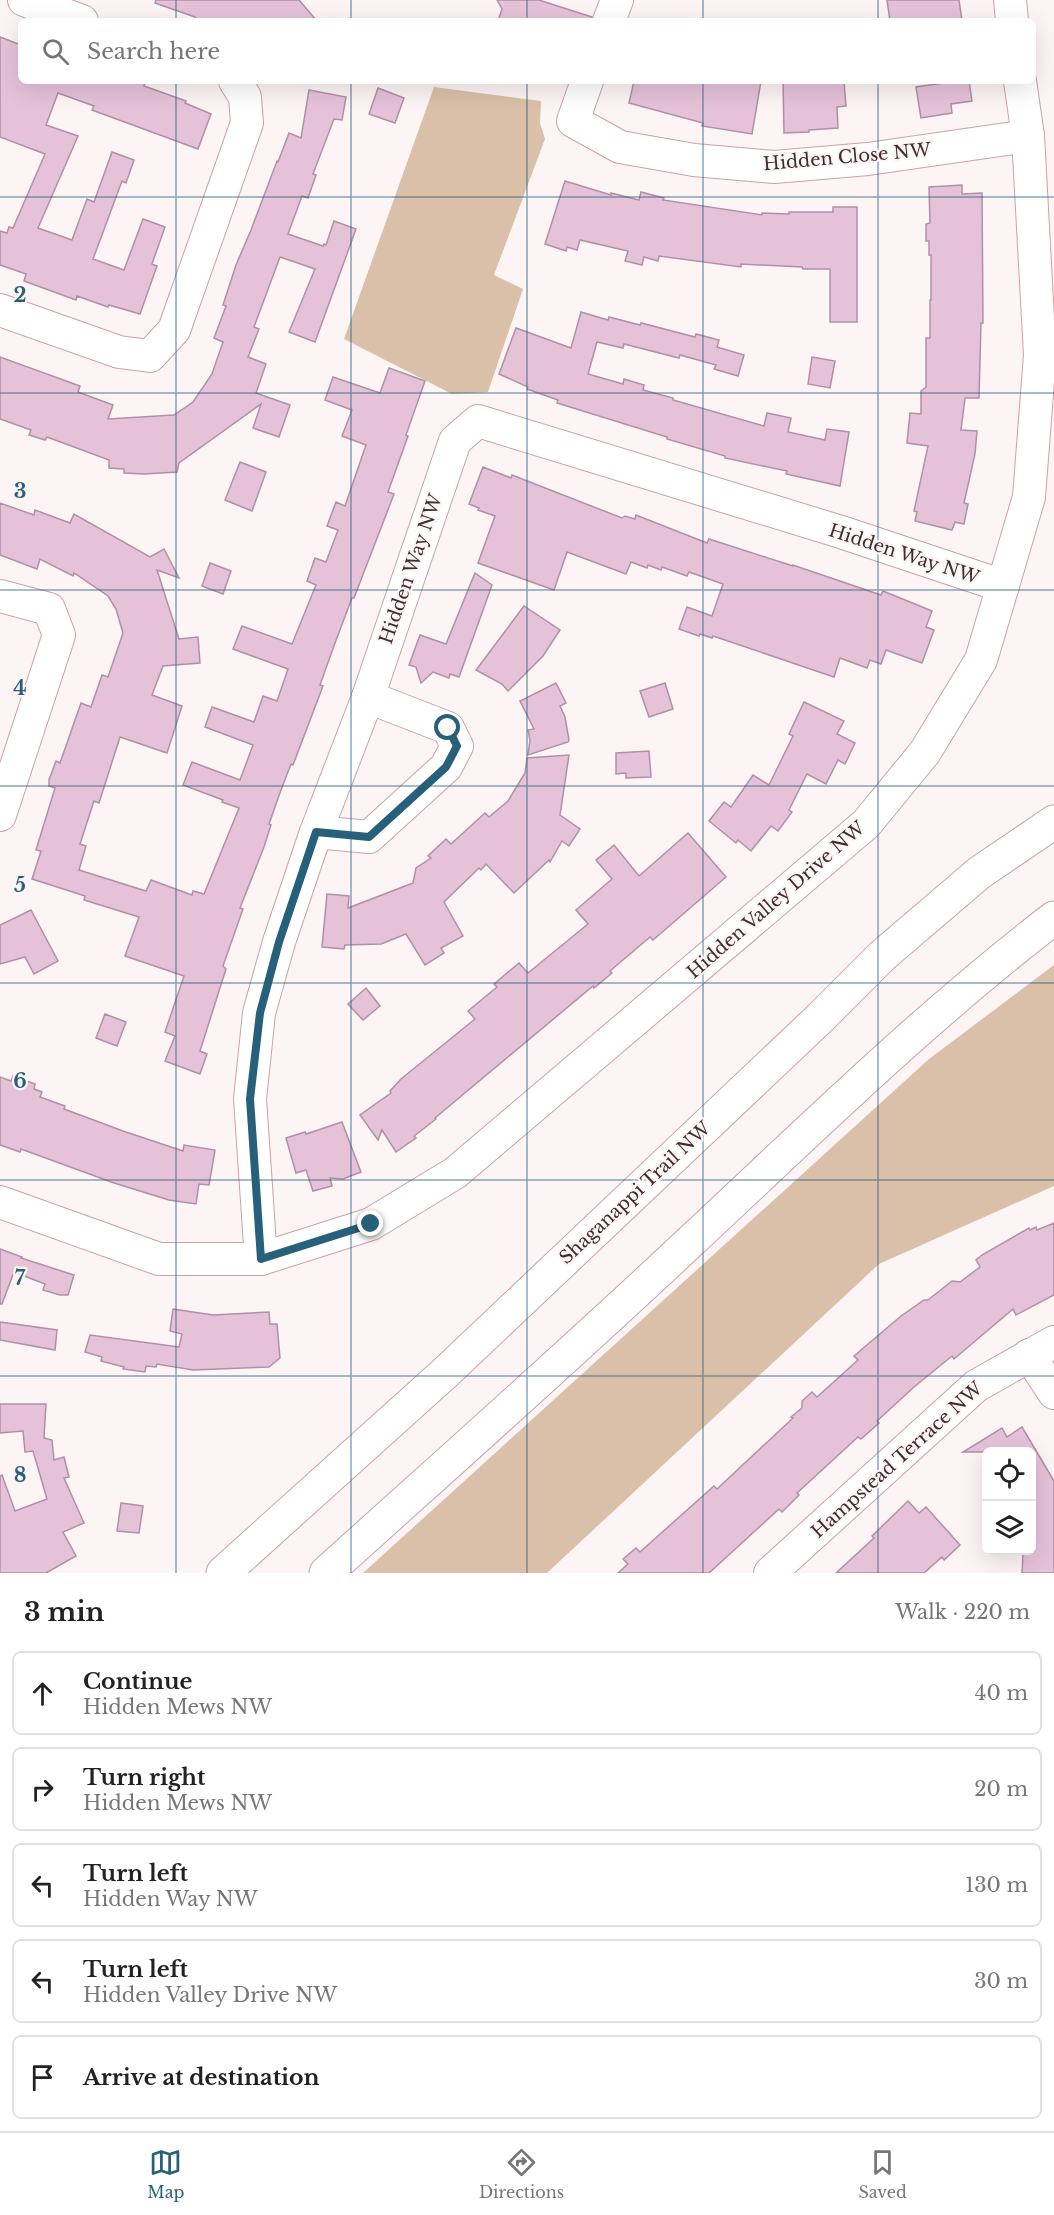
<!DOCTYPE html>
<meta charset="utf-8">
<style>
body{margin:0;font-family:"Libre Baskerville",serif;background:#f6f6f6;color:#222}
.controls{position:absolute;right:18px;bottom:18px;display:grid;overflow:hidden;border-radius:9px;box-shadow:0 6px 24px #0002}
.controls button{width:54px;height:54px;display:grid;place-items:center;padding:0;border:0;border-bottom:2px solid #e0e0e0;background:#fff;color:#222;font:30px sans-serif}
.stop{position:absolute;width:18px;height:18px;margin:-14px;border:4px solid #27607a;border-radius:50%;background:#fff}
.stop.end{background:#27607a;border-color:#fff;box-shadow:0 2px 6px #0008}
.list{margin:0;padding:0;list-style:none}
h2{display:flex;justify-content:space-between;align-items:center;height:78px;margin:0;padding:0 24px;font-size:26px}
h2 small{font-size:20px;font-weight:400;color:#767676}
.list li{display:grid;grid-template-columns:39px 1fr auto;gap:18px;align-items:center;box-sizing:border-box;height:84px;margin:0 12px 12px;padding:0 12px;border:2px solid #e0e0e0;border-radius:9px}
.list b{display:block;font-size:22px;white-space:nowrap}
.list p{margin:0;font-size:20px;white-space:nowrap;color:#767676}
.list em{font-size:20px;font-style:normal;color:#767676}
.icon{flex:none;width:33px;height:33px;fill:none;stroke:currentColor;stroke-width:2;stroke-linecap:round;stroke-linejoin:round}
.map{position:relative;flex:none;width:1054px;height:1573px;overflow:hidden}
.search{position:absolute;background:#fff;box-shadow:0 6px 24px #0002;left:18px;right:18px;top:18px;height:66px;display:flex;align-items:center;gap:15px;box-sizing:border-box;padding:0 21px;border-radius:9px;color:#767676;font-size:22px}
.sheet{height:558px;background:#fff}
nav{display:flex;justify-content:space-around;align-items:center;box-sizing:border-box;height:84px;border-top:2px solid #e0e0e0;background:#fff;font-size:16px;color:#767676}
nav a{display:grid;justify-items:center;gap:3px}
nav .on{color:#27607a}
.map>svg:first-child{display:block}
.green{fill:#dbc0a9}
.building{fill:#e5c2d8;stroke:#b190a5;stroke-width:1.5}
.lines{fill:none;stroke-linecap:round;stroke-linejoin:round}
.minor-casing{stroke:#caa2a9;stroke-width:34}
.major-casing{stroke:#caa2a9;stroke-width:35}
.minor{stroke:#fff;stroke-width:32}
.major{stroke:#fff;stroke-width:33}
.route{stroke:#27607a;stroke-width:8}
.grid{fill:none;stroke:#27607a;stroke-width:1.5;stroke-opacity:0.55}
.labels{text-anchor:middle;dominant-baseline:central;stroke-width:4.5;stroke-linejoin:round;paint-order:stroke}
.street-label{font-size:18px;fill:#3e2e31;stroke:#fdf4f5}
.grid-label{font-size:20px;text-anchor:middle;font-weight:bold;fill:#27607a;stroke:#fdf4f5;stroke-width:4.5;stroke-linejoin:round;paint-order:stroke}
</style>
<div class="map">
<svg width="1054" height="1573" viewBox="0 0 1054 1573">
<rect width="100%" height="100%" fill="#fdf4f5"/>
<g class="green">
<path d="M434 87 541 101 540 123 545 139 494 275 523 289 488 392 452 394 344 339Z"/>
<path d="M1054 965V1186L879 1264 547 1573H363L929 1059Z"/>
</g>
<g class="building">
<path d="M156 0H299L317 21H194L195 17 155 3Z"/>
<path d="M497 0H539L592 17 591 21H498L502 9Z"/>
<path d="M887 0H959L962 21H890Z"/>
<path d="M0 37 21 45V81H145L144 86 186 101 185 103 211 114 198 149 92 110 94 106 58 93 46 125 78 136 38 228 72 240 87 199 94 202 112 152 134 160 126 183 122 181 93 259 124 270 143 219 165 227 152 264 157 266 140 314 109 305 108 307 77 296 76 300 24 281 26 274 0 265V231L7 233 9 227 13 228 45 154 0 137Z"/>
<path d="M634 81H761L752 134 702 126 703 123 629 103Z"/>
<path d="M783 81H844L846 106 837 107 838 128 809 130V132L784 133Z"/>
<path d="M958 81H969L972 101 951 104 952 113 921 118 916 87Z"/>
<path d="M378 88 404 98 395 123 369 114Z"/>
<path d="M309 90 346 97 342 120 334 119 313 174 316 175 308 198 302 196 288 234 323 246 324 244 326 245 334 221 356 229 315 342 289 332 315 269 280 257 254 327 259 329 248 357 266 364 256 393 290 405 279 437 253 428 261 404 179 463 177 472 144 474 124 473V469L109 468V460L47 437 45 440 29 435 31 430 0 419V357L80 386 78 392 113 405 108 419 174 415 193 402 212 374 223 342 214 338 226 306 223 305 236 265 251 230 277 161 278 162 289 133 301 138Z"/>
<path d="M565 181 611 195V193L639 200 641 192 664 198 663 200 762 215V213L789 214V212H833V207H857V322H830V269H803L802 267 741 264V267L659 256 658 261 644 257 642 265 625 261 628 251 580 240 577 250 567 247 566 251 545 244Z"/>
<path d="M962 185V194L982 193 983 323H981L979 398H965L961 430 977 431 975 454 964 503 968 504 964 524 955 522 952 530 915 521 917 512 914 511 928 446 907 443 910 413 921 414V391L926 387V338H930V300H931V255H929V241H926V224L930 223 929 187Z"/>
<path d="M581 312 608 320 609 317 640 325 641 323 695 337 696 334 719 340 717 347 744 355 738 376 714 369 716 365 680 355 679 358 624 344 623 348 597 342 588 374 623 384 624 379 644 385 643 390 673 398V400L764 426 767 413 791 418 788 432 825 440 827 429 849 432 840 486 786 474 787 471 725 458V456L667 439V437L557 403 558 400 527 389 528 387 499 374 516 328 571 348Z"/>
<path d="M812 357 835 361 830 388 808 384Z"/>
<path d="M389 368 425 381 406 435 408 436 388 492 394 494 354 598H352L335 643 320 685 323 686 293 765 291 764 281 790 269 824 271 825 264 847 240 908 243 909 223 966 226 969 200 1051 207 1054 200 1074 165 1061 175 1036 165 1032 184 976 125 956 139 917 84 900 85 896 32 879 41 851 36 850 55 788 49 786V780L56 761 60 763 81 703 91 707 102 675 108 677 123 633 116 609 108 596 74 573 73 576 40 559 37 569 0 555V503L34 515 35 510 70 523 74 514 150 557 164 549 179 578 157 570 179 639 198 637 200 663 163 666 152 695 182 706 167 753 120 737 99 803 94 801 80 844 86 846 79 870 146 891 151 880 192 895 193 891 204 894 239 808 222 802 223 800 183 785 192 762 240 780 253 745 205 727 212 707 254 722 263 696 277 701 288 669 233 649 242 626 292 644 316 585 307 581 315 558 326 562 338 530 327 526 336 502 345 506 366 445 342 436 352 410 325 400 333 377 380 393Z"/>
<path d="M240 462 266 472 252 511 225 500Z"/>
<path d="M483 467 511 478 512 475 622 518 625 516 635 519 636 515 707 543 709 539 793 566V565L881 595 883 591 932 611 926 627 934 630 922 663 886 650 881 664 870 660 867 668 840 658 834 677 713 636 712 638 700 634 699 636 679 629 687 607 712 616 723 584 689 572 687 576 662 567 661 570 648 565 647 568 631 562 626 574 567 552 554 590 478 563 495 516 478 510 479 508 469 504Z"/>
<path d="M210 563 231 571 223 594 202 586Z"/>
<path d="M475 573 492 585 459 677 450 674 449 678 433 672 421 683 416 667 409 665 420 635 446 644Z"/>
<path d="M524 606 560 630 543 656 508 691 502 684 476 670Z"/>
<path d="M556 683 566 703 560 706 565 717 569 740 568 742 528 755 530 740 528 730 534 729 520 701Z"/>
<path d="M665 683 673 709 649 717 640 691Z"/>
<path d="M804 702 844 721 837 734 855 743 845 764 838 760 826 784 807 774 789 810 792 812 778 831 771 826 751 851 738 840 736 843 709 821 724 802 731 807 753 775 769 785 793 736 789 734Z"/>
<path d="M649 751 651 777 626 778V773L616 774V753Z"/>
<path d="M569 755 560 815 580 829 569 846 562 841 550 862 549 860 514 893 486 864 481 870 479 868 444 902 463 936 441 948 444 953 425 965 406 934 381 944 345 945 344 949 322 947 327 894 349 896 348 908 413 883 416 868 431 858 428 856 446 839 451 844 485 813 489 817 508 801 525 773 527 758Z"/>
<path d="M688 833 726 877 653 940 650 937 610 971 612 973 594 988 593 986 435 1118 436 1119 414 1136 416 1138 396 1152 382 1130 378 1140 360 1115 391 1093 390 1091 401 1079 475 1019 468 1011 497 987 494 984 519 963 528 973 588 924 576 910 612 879 596 860 614 845 639 876Z"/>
<path d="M31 910 58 961 34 974 25 957 0 964V925Z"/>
<path d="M366 988 380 1006 363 1020 348 1004Z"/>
<path d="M105 1014 126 1022 117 1046 96 1038Z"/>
<path d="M13 1076 35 1084 34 1089 42 1092 40 1097 65 1106 64 1109 123 1131 183 1151 184 1145 215 1150 209 1185 199 1184 196 1204 169 1200 114 1183 21 1149 20 1152 0 1145V1077L11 1081Z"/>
<path d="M342 1122 361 1172 343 1179 330 1178 332 1186 313 1191 306 1170 296 1173 286 1138 305 1132 306 1134Z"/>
<path d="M1054 1223V1295L1016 1315 1013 1309 954 1359 952 1356 914 1387 877 1421 879 1423 861 1439 858 1437 797 1493 799 1495 782 1512 779 1509 709 1573H618L628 1564 623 1559 636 1548 640 1552 714 1486 717 1489 793 1418 791 1417 802 1408V1401L812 1392 817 1397 858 1360 854 1356 901 1316 924 1300H928L952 1281 960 1282 980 1267 976 1260 982 1255 1029 1228 1030 1230 1036 1227 1037 1230Z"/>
<path d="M0 1249 22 1257 21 1258 74 1275 68 1295H60L43 1290 45 1284 14 1272 2 1304H0Z"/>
<path d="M173 1309 213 1315 269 1312 270 1324H277L280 1358 269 1367 193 1370 157 1364 156 1367 146 1366 145 1372 123 1369 124 1367 101 1361 102 1357 85 1352 90 1335 179 1347 182 1334 170 1331Z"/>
<path d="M0 1322 57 1330 55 1350 0 1340Z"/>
<path d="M0 1404H46L44 1438 52 1440 54 1460 64 1457 69 1477 64 1478 84 1523 63 1532 76 1556 46 1573H0V1476L2 1475 15 1511 47 1499 33 1451 25 1452 23 1431 0 1433Z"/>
<path d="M1022 1427 1054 1481V1573H1022L1023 1554H1029V1551H1032V1452H963L1002 1428 1007 1437Z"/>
<path d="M908 1501 919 1513 926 1507 960 1545 944 1560 942 1557 924 1573H836L874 1538 872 1536Z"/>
<path d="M121 1503 143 1506 139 1533 117 1531Z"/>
</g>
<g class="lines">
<defs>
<g id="minor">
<path d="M24 0 82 21"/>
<path d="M1010 0 1012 21"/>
<path d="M609 21 617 0"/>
<path d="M587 81 573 121 620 147 694 160 774 167 868 159 1028 136"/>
<path d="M0 310 119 352 150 356 174 330 247 123 245 97 235 81"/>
<path d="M0 596 49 609 59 635 0 815"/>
<path d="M316 832 369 837 446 767 457 746 448 728 368 697"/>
<path d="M0 1202 159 1259H261L371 1224 455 1173 866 824 925 752 981 660 1029 497 1040 355 1028 136 1020 81"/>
<path d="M261 1259 250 1099 259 1013 279 942 316 832 368 697 455 441 478 421 841 532 1003 586"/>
<path d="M1029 1355 1054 1393"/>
<path d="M770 1573 976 1386 1054 1342"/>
</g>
<g id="major">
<path d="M223 1573 445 1373 819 1019 882 956 979 873 1054 822"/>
<path d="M326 1573C448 1463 571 1354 690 1242 809 1131 925 1017 1054 918"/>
</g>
</defs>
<use href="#minor" class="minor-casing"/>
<use href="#major" class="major-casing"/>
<use href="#minor" class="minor"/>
<use href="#major" class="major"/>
</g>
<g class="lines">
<path class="route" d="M371 1224 261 1259 250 1099 260 1013 279 942 316 832 369 837 446 767 457 746 448 728"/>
</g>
<path class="grid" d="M176 0V21M351 0V21M527 0V21M703 0V21M878 0V21M176 81V1573M351 81V1573M527 81V1573M703 81V1573M878 81V1573M0 197H1054M0 393H1054M0 590H1054M0 786H1054M0 983H1054M0 1180H1054M0 1376H1054"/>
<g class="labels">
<g class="street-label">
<text transform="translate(847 157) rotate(-5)">Hidden Close NW</text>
<text transform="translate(904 554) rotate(18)">Hidden Way NW</text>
<text transform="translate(411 569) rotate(-71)">Hidden Way NW</text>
<text transform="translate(776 900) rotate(-41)">Hidden Valley Drive NW</text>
<text transform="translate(635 1193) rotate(-43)">Shaganappi Trail NW</text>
<text transform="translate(897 1460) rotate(-42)">Hampstead Terrace NW</text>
</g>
</g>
<g class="grid-label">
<text x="20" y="302">2</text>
<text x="20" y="498">3</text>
<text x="20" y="695">4</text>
<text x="20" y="892">5</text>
<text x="20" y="1088">6</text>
<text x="20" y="1285">7</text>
<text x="20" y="1482">8</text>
</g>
</svg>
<div class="controls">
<button><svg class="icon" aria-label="locate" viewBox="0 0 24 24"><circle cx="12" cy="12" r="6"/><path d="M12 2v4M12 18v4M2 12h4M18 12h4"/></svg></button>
<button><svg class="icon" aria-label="layers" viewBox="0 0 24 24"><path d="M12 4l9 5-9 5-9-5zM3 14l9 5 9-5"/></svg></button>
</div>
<div class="stop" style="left:448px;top:728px"></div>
<div class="stop end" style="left:371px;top:1224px"></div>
<div class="search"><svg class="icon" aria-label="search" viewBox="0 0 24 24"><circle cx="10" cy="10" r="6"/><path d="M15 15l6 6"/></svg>Search here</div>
</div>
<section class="sheet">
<h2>3 min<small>Walk · 220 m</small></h2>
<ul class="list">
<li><svg class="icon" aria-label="ahead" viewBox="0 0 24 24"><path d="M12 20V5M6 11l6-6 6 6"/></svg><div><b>Continue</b><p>Hidden Mews NW</p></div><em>40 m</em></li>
<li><svg class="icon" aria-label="right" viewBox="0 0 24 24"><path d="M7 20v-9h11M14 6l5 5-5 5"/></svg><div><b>Turn right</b><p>Hidden Mews NW</p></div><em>20 m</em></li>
<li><svg class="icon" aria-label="left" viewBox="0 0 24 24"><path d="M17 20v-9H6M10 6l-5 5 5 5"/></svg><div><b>Turn left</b><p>Hidden Way NW</p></div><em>130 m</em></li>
<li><svg class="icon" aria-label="left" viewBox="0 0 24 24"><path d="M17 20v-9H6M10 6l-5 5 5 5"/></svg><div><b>Turn left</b><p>Hidden Valley Drive NW</p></div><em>30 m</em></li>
<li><svg class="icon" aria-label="arrive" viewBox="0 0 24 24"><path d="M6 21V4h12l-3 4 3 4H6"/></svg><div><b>Arrive at destination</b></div></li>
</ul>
</section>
<nav>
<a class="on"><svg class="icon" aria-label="map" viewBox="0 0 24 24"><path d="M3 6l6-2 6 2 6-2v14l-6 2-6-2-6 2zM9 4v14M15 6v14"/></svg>Map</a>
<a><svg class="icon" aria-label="directions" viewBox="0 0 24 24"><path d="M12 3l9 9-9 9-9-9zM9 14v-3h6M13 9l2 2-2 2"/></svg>Directions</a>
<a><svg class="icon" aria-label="saved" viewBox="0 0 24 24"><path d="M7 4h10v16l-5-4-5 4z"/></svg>Saved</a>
</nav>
